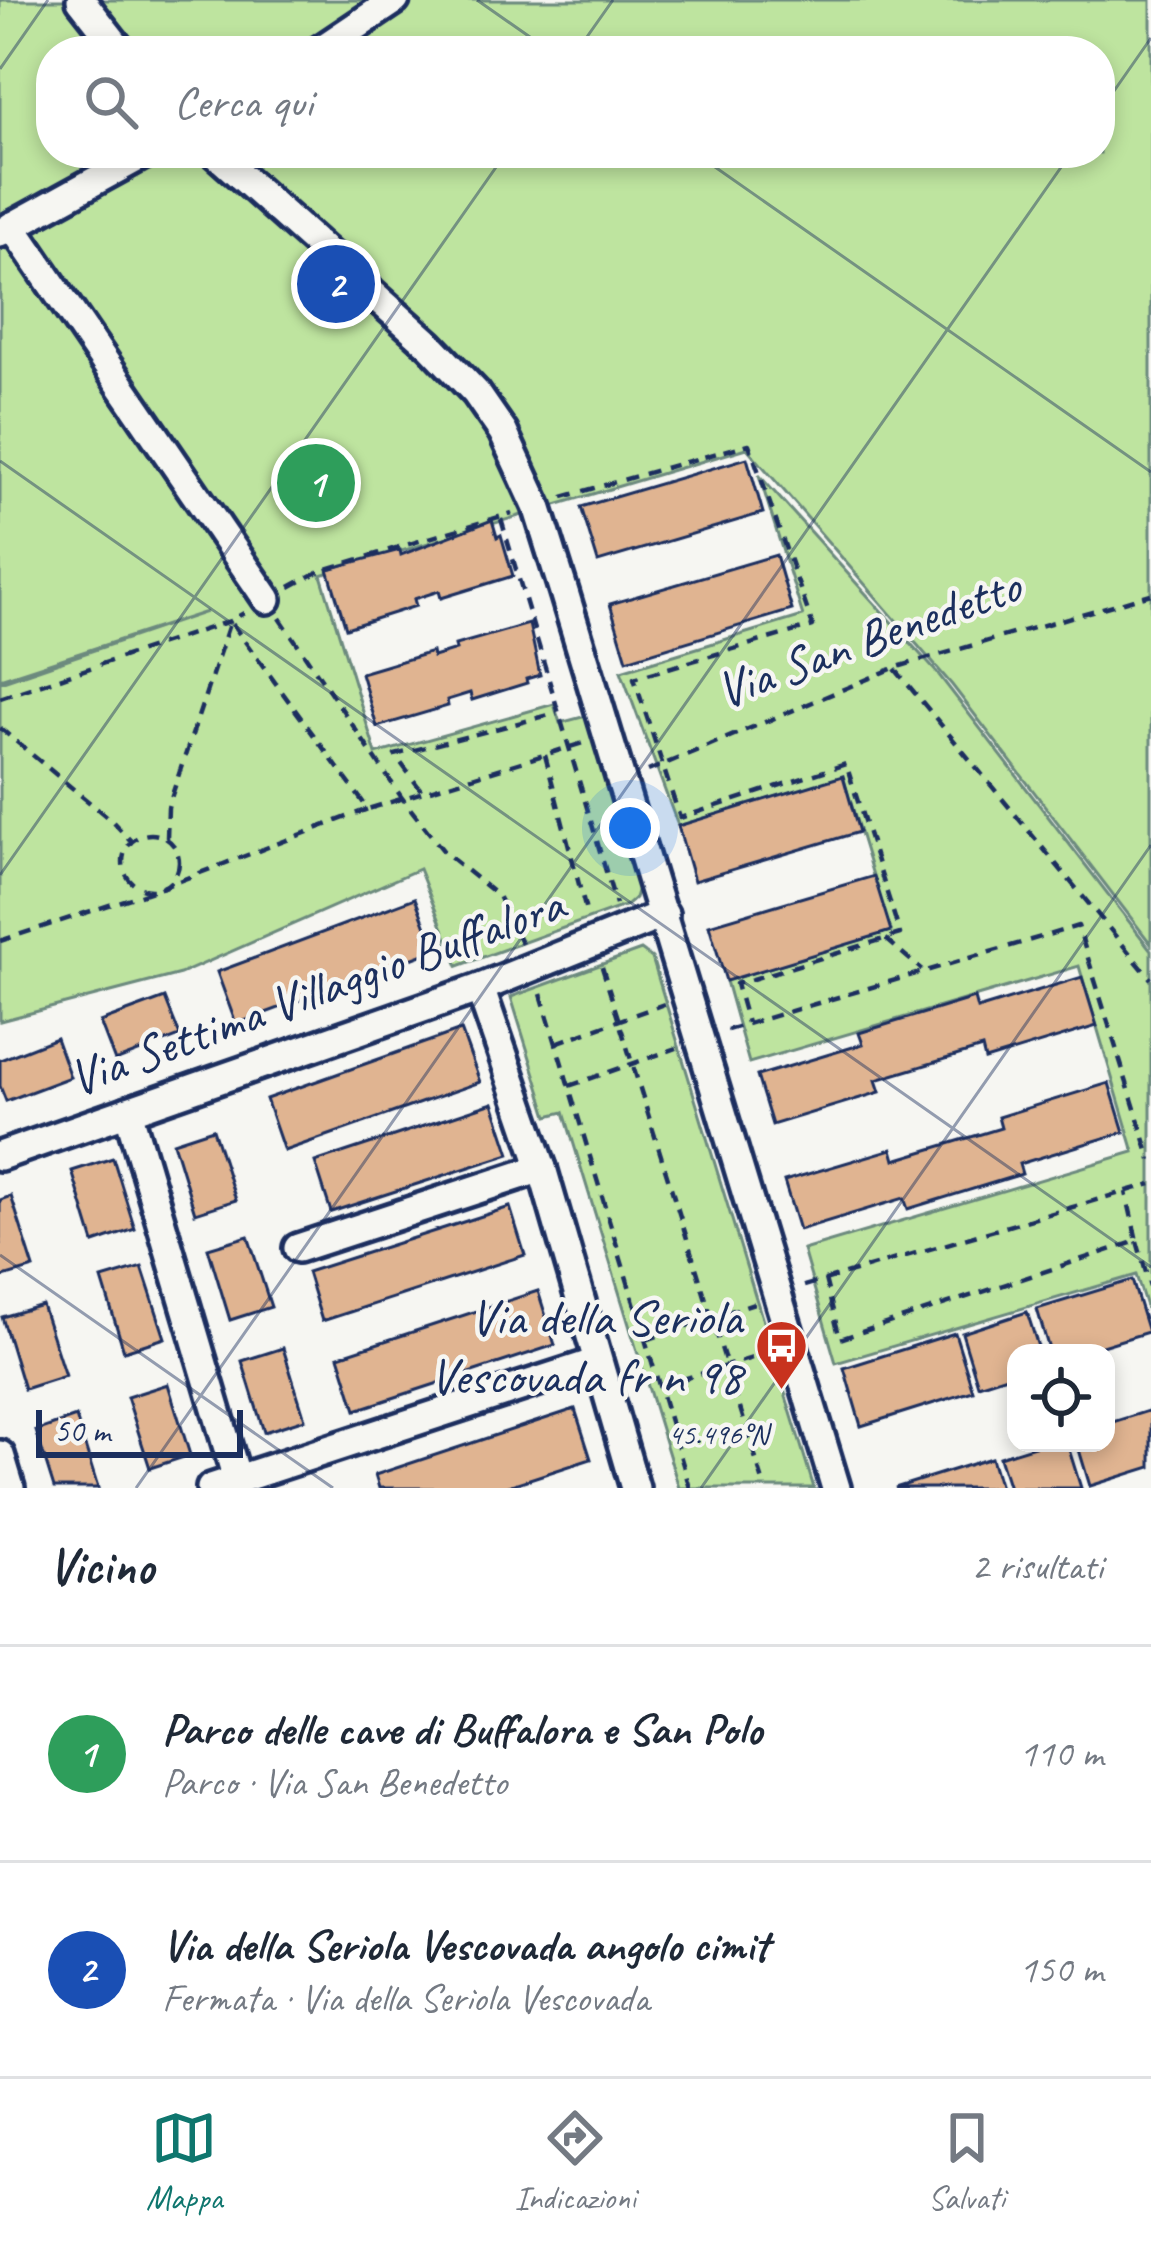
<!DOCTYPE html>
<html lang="it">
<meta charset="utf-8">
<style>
body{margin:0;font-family:Caveat,sans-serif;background:#f2f2f3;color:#1f2937}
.controls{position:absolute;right:36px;bottom:36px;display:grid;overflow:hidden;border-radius:24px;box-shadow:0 6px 18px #0003}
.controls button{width:108px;height:108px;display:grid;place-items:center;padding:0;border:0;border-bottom:3px solid #e0e1e3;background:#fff;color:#1f2937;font:60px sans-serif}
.scale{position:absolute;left:36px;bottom:30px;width:207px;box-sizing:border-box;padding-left:12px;border:6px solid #1b2f5e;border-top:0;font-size:33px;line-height:42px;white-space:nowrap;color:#1b2f5e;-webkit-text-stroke:9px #f6f6f2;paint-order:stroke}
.you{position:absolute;left:630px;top:828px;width:42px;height:42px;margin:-30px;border:9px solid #fff;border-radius:50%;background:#1a73e8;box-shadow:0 0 0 18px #1a73e833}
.badge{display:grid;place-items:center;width:78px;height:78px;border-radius:50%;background:#0f766e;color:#fff;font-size:39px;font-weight:700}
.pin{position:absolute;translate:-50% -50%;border:6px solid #fff;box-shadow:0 3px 12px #0006}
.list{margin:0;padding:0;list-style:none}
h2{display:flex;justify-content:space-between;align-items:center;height:156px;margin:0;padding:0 48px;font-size:51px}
h2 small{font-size:39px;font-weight:400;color:#747a83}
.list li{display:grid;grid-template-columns:78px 1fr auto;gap:36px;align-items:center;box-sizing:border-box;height:216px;padding:0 48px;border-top:3px solid #e0e1e3}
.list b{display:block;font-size:45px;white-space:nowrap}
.list p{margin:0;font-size:39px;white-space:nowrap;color:#747a83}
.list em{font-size:39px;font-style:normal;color:#747a83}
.icon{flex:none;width:66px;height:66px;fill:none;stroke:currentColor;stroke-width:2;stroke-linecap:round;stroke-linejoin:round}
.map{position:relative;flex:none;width:1151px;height:1488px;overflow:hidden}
.search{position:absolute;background:#fff;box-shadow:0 6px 18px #0003;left:36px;right:36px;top:36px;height:132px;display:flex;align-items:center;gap:30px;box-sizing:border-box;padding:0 42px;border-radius:48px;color:#747a83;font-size:45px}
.sheet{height:588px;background:#fff}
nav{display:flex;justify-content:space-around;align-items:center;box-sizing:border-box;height:168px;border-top:3px solid #e0e1e3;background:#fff;font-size:33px;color:#747a83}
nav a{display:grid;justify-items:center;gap:6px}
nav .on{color:#0f766e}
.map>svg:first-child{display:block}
.green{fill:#bee49f;stroke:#6c8a7e;stroke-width:3;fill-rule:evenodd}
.building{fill:#e0b491;stroke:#1b2f5e;stroke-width:3}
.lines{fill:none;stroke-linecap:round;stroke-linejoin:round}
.street-casing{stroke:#1b2f5e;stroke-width:36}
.path{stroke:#1b2f5e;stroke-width:4.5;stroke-dasharray:12 9;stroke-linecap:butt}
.street{stroke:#f6f6f2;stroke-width:27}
.ticks{fill:none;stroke:#1b2f5e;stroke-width:3;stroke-opacity:0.45}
.labels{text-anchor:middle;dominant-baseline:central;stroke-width:9;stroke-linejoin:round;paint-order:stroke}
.street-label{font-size:51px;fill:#1b2f5e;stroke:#f6f6f2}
.poi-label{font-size:51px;fill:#1b2f5e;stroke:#f6f6f2;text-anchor:end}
.ticks-label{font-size:30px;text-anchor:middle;fill:#1b2f5e;stroke:#f6f6f2;stroke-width:9;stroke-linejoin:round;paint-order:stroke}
</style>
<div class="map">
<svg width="1151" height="1488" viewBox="0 0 1151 1488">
<rect width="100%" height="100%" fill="#f6f6f2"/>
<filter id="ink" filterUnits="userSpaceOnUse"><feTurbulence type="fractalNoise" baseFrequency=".00833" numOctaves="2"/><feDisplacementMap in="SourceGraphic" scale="24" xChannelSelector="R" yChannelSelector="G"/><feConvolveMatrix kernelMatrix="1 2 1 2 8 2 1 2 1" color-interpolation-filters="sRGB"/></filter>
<g filter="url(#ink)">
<g class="green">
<path d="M0 0H1151V944L952 685 747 448 321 575 376 754 554 704 560 723 586 716 638 888 635 898 627 905 458 966 419 869 180 974 0 1021V682L206 612 0 679ZM51 51H1100V153H51Z"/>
<path d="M759 475 939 675 1151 950V1322L1136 1275 836 1363 803 1250 1134 1152 1079 966 749 1063 726 981 890 931 843 777 678 826 621 671 803 616Z"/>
<path d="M641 950 652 958 814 1488H679L564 1112 548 1116 511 997Z"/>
</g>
<g class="building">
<path d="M747 458 763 513 598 562 581 507Z"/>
<path d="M492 520 497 537 501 535 513 576 441 598 439 591 414 599 416 606 346 628 328 569 400 550 401 555Z"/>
<path d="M776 555 792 610 627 660 610 604Z"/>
<path d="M529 624 540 675 526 679 527 683 472 700 470 693 447 700 448 706 377 727 361 673 432 652 433 657 456 650 455 645Z"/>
<path d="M843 776 859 832 694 881 678 826Z"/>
<path d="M874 876 891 931 726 981 709 925Z"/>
<path d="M415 898 435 950 236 1024 217 972Z"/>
<path d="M1082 977 1097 1026 985 1060 982 1048 876 1080 880 1092 772 1125 757 1076 863 1044 859 1033 974 998 977 1009Z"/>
<path d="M165 998 180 1036 115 1061 100 1022Z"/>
<path d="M461 1030 480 1082 284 1151 266 1099Z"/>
<path d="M56 1038 70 1077 6 1101 0 1086V1060Z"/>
<path d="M1109 1083 1124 1132 1019 1164 1022 1174 908 1209 904 1198 799 1230 784 1181 892 1149 895 1160 1001 1128 998 1117Z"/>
<path d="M493 1103 510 1154 331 1212 315 1162Z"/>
<path d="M213 1129 236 1200 195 1213 173 1142Z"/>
<path d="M113 1158 135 1229 94 1243 72 1171Z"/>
<path d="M11 1196 34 1268 0 1278V1200Z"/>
<path d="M510 1207 525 1255 322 1321 307 1272Z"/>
<path d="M248 1236 271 1307 230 1320 208 1248Z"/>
<path d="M142 1267 165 1338 124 1351 102 1279Z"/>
<path d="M1132 1280 1148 1332 1079 1353H1050L1037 1309Z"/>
<path d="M538 1291 555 1345 356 1410 339 1356Z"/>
<path d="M42 1305 65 1376 24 1389 2 1317Z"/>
<path d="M1027 1312 1040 1353H1016V1373L978 1385 962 1333Z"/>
<path d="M955 1333 973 1391 861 1426 844 1368Z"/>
<path d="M283 1348 305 1419 264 1432 242 1361Z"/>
<path d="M168 1384 190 1455 150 1468 127 1397Z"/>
<path d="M575 1409 591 1459 502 1488H379L375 1475Z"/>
<path d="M1151 1410V1467L1090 1486 1077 1443H1106V1424Z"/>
<path d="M76 1417 98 1488H54L36 1431Z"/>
<path d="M1044 1443H1067L1081 1488H1009L999 1457Z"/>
<path d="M991 1458 1000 1488H895Z"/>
</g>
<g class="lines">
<defs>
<g id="street">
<path d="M81 0 121 51"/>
<path d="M319 51 395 0"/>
<path d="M215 153 430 345 476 393 503 432 537 506 564 592 836 1488"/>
<path d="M12 226 267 599"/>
<path d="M0 233 146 153"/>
<path d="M480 988 542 1168 635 1488"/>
<path d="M128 1111 237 1479"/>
<path d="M0 1156 480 988 664 914"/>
<path d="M298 1248 542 1168"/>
<path d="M0 1455 10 1488"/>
<path d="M211 1488 597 1362"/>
</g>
</defs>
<use href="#street" class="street-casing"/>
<g class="path">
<path d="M563 497 749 444 813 626 634 678 680 818 846 764 900 934 736 984 747 1023"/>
<path d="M501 519 616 905"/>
<path d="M290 587 320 571 512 513"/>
<path d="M280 618 402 798 445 853 498 896 522 944"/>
<path d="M895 669 1151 979"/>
<path d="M0 698 230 621 244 613"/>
<path d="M0 728 113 822 132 842"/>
<path d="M545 755 587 915"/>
<path d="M648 771 894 668 1151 594"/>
<path d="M421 790 395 755 557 713"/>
<circle cx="151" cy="862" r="28"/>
<path d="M167 838 168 807 230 621 368 809 583 743"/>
<path d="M886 939 922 970"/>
<path d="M0 941 158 889 368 809"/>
<path d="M602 967 765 1488"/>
<path d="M541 994 690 1488"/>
<path d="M727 1030 1078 926 1151 1160"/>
<path d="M556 1043 664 1004"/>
<path d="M569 1086 677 1048"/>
<path d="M1137 1241 1151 1290"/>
<path d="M825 1279 840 1339 1137 1241 1126 1192"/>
<path d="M804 1286 1151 1184"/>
<path d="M646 1340 754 1303"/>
<path d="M660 1386 769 1353"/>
</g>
<use href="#street" class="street"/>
</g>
</g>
<path class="ticks" d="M477 0 550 51M577 51 613 0M0 69 48 0M1100 111 1151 38M695 153 1151 472M0 461 1151 1267M0 875 506 153M0 1255 333 1488M136 1488 1071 153M701 1488 1151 845"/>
<defs>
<symbol id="bus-pin" viewBox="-11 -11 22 30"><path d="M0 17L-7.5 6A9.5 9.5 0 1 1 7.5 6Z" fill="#c8321e" stroke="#f6f6f2"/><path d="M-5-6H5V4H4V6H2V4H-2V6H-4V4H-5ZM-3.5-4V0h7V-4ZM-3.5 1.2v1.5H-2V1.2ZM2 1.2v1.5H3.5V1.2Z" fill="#fff"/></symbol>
</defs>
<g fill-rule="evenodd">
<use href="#bus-pin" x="752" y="1316" width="59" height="81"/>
</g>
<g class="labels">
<g class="street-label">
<text transform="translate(868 638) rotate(-20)">Via San Benedetto</text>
<text transform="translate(316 991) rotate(-20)">Via Settima Villaggio Buffalora</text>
</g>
<g class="poi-label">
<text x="742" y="1317">Via della Seriola<tspan x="742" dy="59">Vescovada fr n 98</tspan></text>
</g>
</g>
<g class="ticks-label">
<text x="718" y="1444">45.496°N</text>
</g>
</svg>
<div class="controls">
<button><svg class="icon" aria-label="locate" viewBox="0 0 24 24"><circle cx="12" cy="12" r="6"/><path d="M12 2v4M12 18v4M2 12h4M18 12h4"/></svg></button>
</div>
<div class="scale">50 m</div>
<div class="you"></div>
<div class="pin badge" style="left:316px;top:483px;background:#2e9e5b">1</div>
<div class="pin badge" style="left:336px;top:284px;background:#1a4fb4">2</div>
<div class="search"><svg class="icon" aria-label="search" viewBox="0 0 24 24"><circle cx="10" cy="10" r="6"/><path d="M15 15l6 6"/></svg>Cerca qui</div>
</div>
<section class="sheet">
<h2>Vicino<small>2 risultati</small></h2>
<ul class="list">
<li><span class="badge" style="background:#2e9e5b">1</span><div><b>Parco delle cave di Buffalora e San Polo</b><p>Parco · Via San Benedetto</p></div><em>110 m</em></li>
<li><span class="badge" style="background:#1a4fb4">2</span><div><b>Via della Seriola Vescovada angolo cimit</b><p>Fermata · Via della Seriola Vescovada</p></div><em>150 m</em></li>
</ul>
</section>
<nav>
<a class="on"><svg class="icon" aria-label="map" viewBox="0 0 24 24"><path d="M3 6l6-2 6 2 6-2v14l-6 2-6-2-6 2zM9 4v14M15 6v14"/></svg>Mappa</a>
<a><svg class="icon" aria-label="directions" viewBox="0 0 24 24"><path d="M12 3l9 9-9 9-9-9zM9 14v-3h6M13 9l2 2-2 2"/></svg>Indicazioni</a>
<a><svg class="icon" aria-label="saved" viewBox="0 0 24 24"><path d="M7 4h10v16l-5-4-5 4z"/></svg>Salvati</a>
</nav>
